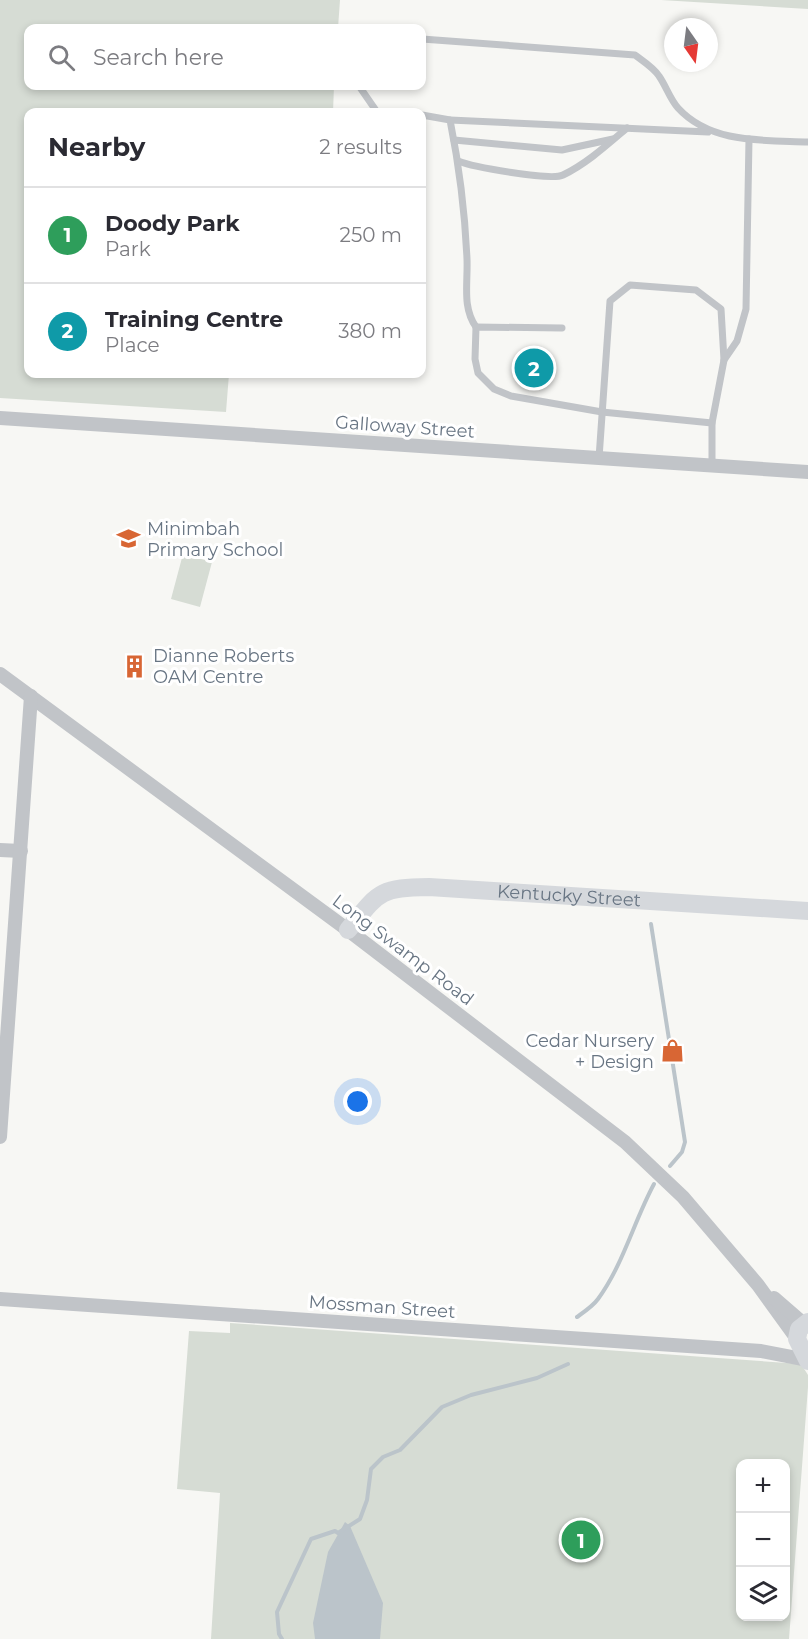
<!DOCTYPE html>
<meta charset="utf-8">
<style>
body{margin:0;font-family:Montserrat,sans-serif;background:#f2f2f3;color:#2b2b33}
.controls{position:absolute;right:18px;bottom:18px;display:grid;overflow:hidden;border-radius:12px;box-shadow:0 3px 9px #0003}
.controls button{width:54px;height:54px;display:grid;place-items:center;padding:0;border:0;border-bottom:2px solid #e1e1e2;background:#fff;color:#2b2b33;font:30px sans-serif}
.compass{position:absolute;left:664px;top:18px;width:54px;height:54px;border-radius:50%;background:#fff;box-shadow:0 3px 9px #0003;rotate:166deg}
.you{position:absolute;left:358px;top:1102px;width:21px;height:21px;margin:-15px;border:4px solid #fff;border-radius:50%;background:#1a73e8;box-shadow:0 0 0 9px #1a73e833}
.badge{display:grid;place-items:center;width:39px;height:39px;border-radius:50%;background:#d86634;color:#fff;font-size:20px;font-weight:700}
.pin{position:absolute;translate:-50% -50%;border:3px solid #fff;box-shadow:0 2px 6px #0006}
.list{margin:0;padding:0;list-style:none}
h2{display:flex;justify-content:space-between;align-items:center;height:78px;margin:0;padding:0 24px;font-size:26px}
h2 small{font-size:20px;font-weight:400;color:#7c7c81}
.list li{display:grid;grid-template-columns:39px 1fr auto;gap:18px;align-items:center;box-sizing:border-box;height:96px;padding:0 24px;border-top:2px solid #e1e1e2}
.list b{display:block;font-size:22px;white-space:nowrap}
.list p{margin:0;font-size:20px;white-space:nowrap;color:#7c7c81}
.list em{font-size:20px;font-style:normal;color:#7c7c81}
.icon{flex:none;width:33px;height:33px;fill:none;stroke:currentColor;stroke-width:2;stroke-linecap:round;stroke-linejoin:round}
.map{position:relative;flex:none;width:808px;height:1639px;overflow:hidden}
.search{position:absolute;background:#fff;box-shadow:0 3px 9px #0003;left:24px;top:24px;width:402px;height:66px;display:flex;align-items:center;gap:15px;box-sizing:border-box;padding:0 21px;border-radius:12px;color:#7c7c81;font-size:22px}
.panel{position:absolute;background:#fff;box-shadow:0 3px 9px #0003;left:24px;top:108px;width:402px;height:270px;border-radius:12px}
.map>svg:first-child{display:block}
.green{fill:#d6dcd4;fill-rule:evenodd}
.water{fill:#bbc4ca}
.lines{fill:none;stroke-linecap:round;stroke-linejoin:round}
.stream{stroke:#bbc4ca;stroke-width:4}
.lane{stroke:#c1c4c8;stroke-width:7}
.street{stroke:#c1c4c8;stroke-width:14}
.secondary{stroke:#d5d8dc;stroke-width:18}
.labels{text-anchor:middle;dominant-baseline:central;stroke-width:6;stroke-linejoin:round;paint-order:stroke}
.street-label{font-size:18px;fill:#687583;stroke:#fff}
.poi-label{font-size:18px;fill:#687583;stroke:#fff;text-anchor:start}
</style>
<div class="map">
<svg width="808" height="1639" viewBox="0 0 808 1639">
<rect width="100%" height="100%" fill="#f7f7f4"/>
<g class="green">
<path d="M0 0H340L338 28H28V86H334L333 112H28V374H229L226 412 0 398Z"/>
<path d="M661 0H808V9Z"/>
<path d="M183 554 212 562 200 607 171 599Z"/>
<path d="M230 1323 801 1364 808 1375V1387L789 1639H211L220 1493 177 1489 189 1331 230 1333ZM740 1464H786V1616H740Z"/>
</g>
<path class="water" d="M345 1522 350 1526 383 1603 380 1639H315L313 1623 328 1552Z"/>
<g class="lines">
<g class="stream">
<path d="M651 924 685 1142 682 1152 670 1166"/>
<path d="M577 1317C584 1312 593 1306 598 1299 623 1265 634 1221 654 1184"/>
<path d="M282 1639 279 1634 277 1612 311 1539 335 1531 338 1533 360 1519 367 1500 371 1469 383 1457 400 1450 442 1407 471 1395 537 1378 568 1364"/>
</g>
<g class="lane">
<path d="M422 39 635 55C643 61 654 68 659 76 666 86 670 99 678 108 711 144 763 140 808 142"/>
<path d="M359 86 377 112H387"/>
<path d="M422 115 450 120C459 165 465 213 467 259 468 284 462 307 476 327"/>
<path d="M450 120 708 132"/>
<path d="M454 140 562 150 613 139"/>
<path d="M458 161C473 167 551 181 563 175 586 164 607 145 627 128"/>
<path d="M562 328 476 327 475 359 478 373 494 389 511 396 602 412 712 423"/>
<path d="M724 360 737 341 746 309 749 139"/>
<path d="M599 458 610 301 630 285 696 290 721 309 724 360 712 423V466"/>
</g>
<g class="street">
<path d="M0 418 808 472"/>
<path d="M0 674 348 930 625 1142 683 1197 758 1285 797 1339"/>
<path d="M0 850 21 851"/>
<path d="M0 1137 31 696"/>
<path d="M774 1298 804 1324"/>
<path d="M0 1299 761 1351 807 1360"/>
</g>
<g class="secondary">
<path id="s1" d="M348 930C379 892 378 888 429 887L808 911"/>
<path d="M808 1322 799 1329 797 1339 808 1361"/>
</g>
</g>
<defs>
<symbol id="school-bare" viewBox="-9 -9 18 18"><path d="M0-5L7-2L0 1L-7-2ZM-4 1L0 2.5L4 1V4Q0 6-4 4Z" fill="#d86634" stroke="#fff" stroke-width="2.5" paint-order="stroke"/></symbol>
<symbol id="building-bare" viewBox="-9 -9 18 18"><path d="M-4-6H4V6H1V3H-1V6H-4ZM-2.5-4.3h1.7v1.8h-1.7ZM.8-4.3h1.7v1.8H.8ZM-2.5-1h1.7V.8h-1.7ZM.8-1h1.7V.8H.8Z" fill="#d86634" stroke="#fff" stroke-width="2.5" paint-order="stroke"/></symbol>
<symbol id="shop-bare" viewBox="-9 -9 18 18"><path d="M-5-2.5h2.3a2.7 3.5 0 0 1 5.4 0H5L5.5 6h-11ZM-1.5-2.5h3a1.5 2.3 0 0 0-3 0Z" fill="#d86634" stroke="#fff" stroke-width="2.5" paint-order="stroke"/></symbol>
</defs>
<g fill-rule="evenodd">
<use href="#school-bare" x="112" y="522" width="33" height="33"/>
<use href="#building-bare" x="118" y="650" width="33" height="33"/>
<use href="#shop-bare" x="656" y="1034" width="33" height="33"/>
</g>
<g class="labels">
<g class="street-label">
<text transform="translate(405 427) rotate(4)">Galloway Street</text>
<text stroke="none"><textPath href="#s1" startOffset="238">Kentucky Street</textPath></text>
<text transform="translate(403 950) rotate(37)">Long Swamp Road</text>
<text transform="translate(382 1307) rotate(4)">Mossman Street</text>
</g>
<g class="poi-label">
<text x="147" y="529">Minimbah<tspan x="147" dy="21">Primary School</tspan></text>
<text x="153" y="656">Dianne Roberts<tspan x="153" dy="21">OAM Centre</tspan></text>
<text x="654" y="1041" text-anchor="end">Cedar Nursery<tspan x="654" dy="21">+ Design</tspan></text>
</g>
</g>
</svg>
<div class="controls">
<button>+</button>
<button>−</button>
<button><svg class="icon" aria-label="layers" viewBox="0 0 24 24"><path d="M12 4l9 5-9 5-9-5zM3 14l9 5 9-5"/></svg></button>
</div>
<svg class="compass" viewBox="-18 -18 36 36"><path d="M0-13l5 13h-10z" fill="#e53935"/><path d="M0 13l5-13h-10z" fill="#7c7c81"/></svg>
<div class="you"></div>
<div class="pin badge" style="left:581px;top:1540px;background:#2e9e5b">1</div>
<div class="pin badge" style="left:534px;top:368px;background:#0f9aa8">2</div>
<div class="search"><svg class="icon" aria-label="search" viewBox="0 0 24 24"><circle cx="10" cy="10" r="6"/><path d="M15 15l6 6"/></svg>Search here</div>
<section class="panel">
<h2>Nearby<small>2 results</small></h2>
<ul class="list">
<li><span class="badge" style="background:#2e9e5b">1</span><div><b>Doody Park</b><p>Park</p></div><em>250 m</em></li>
<li><span class="badge" style="background:#0f9aa8">2</span><div><b>Training Centre</b><p>Place</p></div><em>380 m</em></li>
</ul>
</section>
</div>
